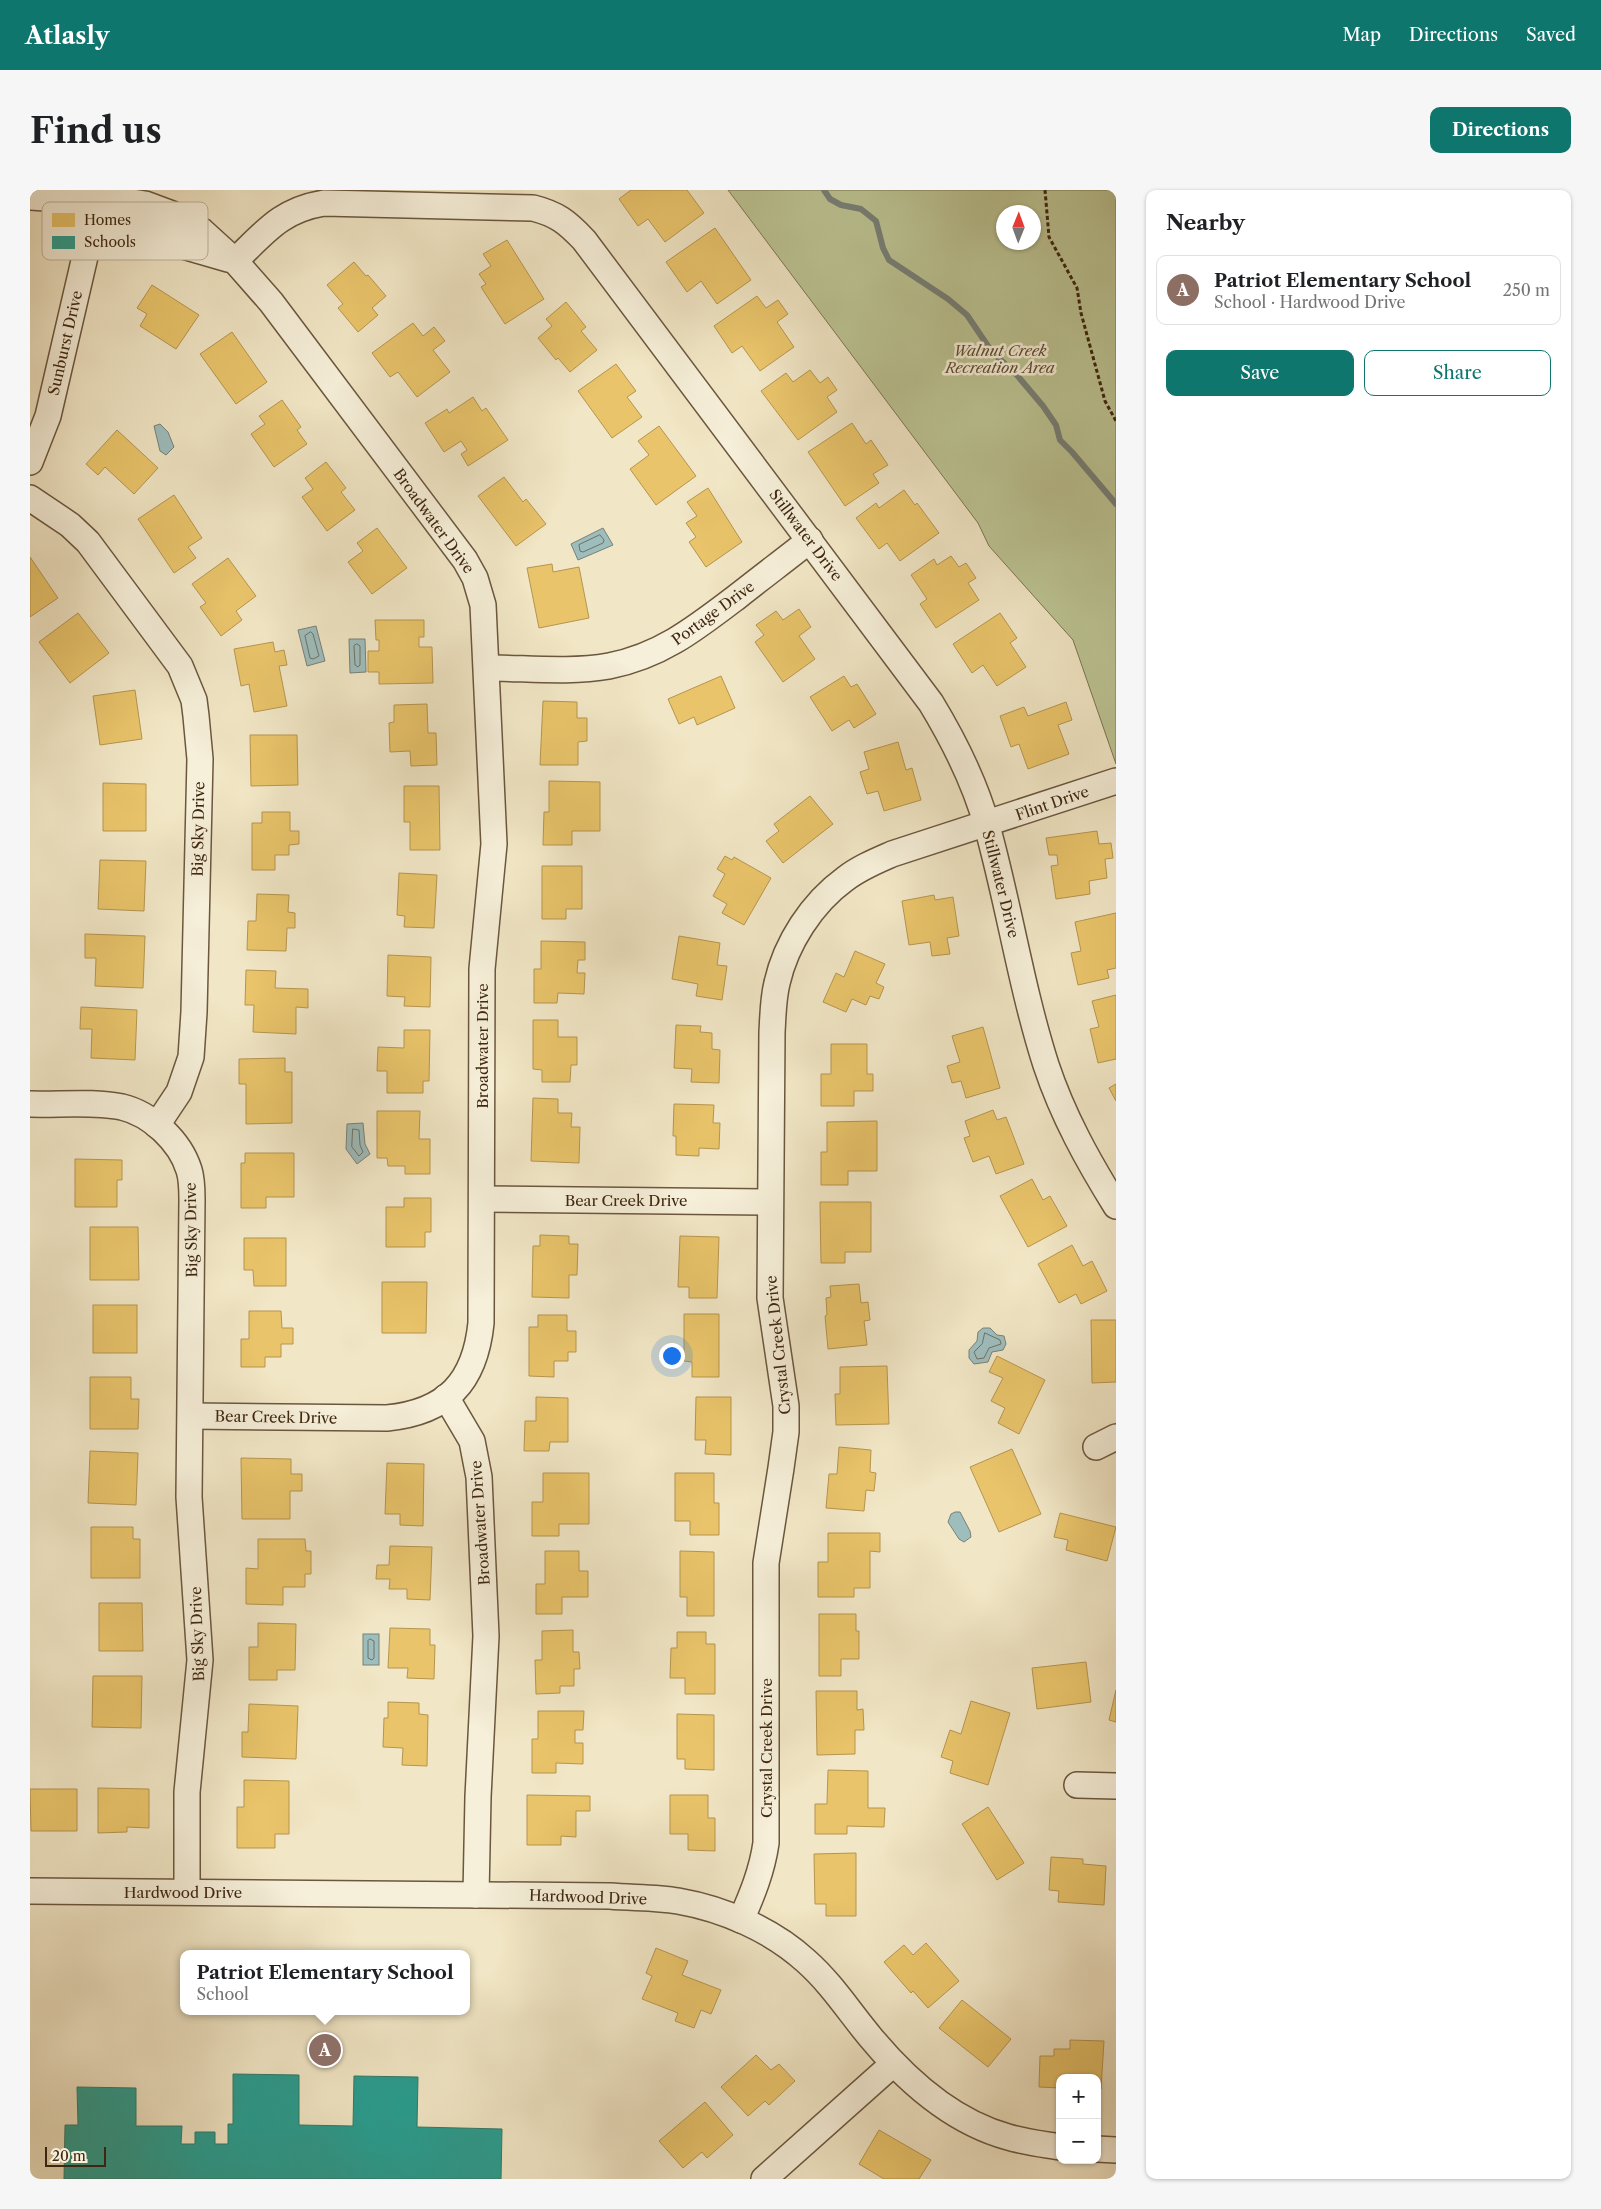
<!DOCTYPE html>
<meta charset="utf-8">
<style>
body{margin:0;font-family:"Libre Caslon Text",serif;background:#f6f6f6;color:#202124}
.controls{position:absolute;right:15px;bottom:15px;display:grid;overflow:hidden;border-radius:10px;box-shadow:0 1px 4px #0004}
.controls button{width:45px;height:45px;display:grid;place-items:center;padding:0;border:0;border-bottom:1px solid #e0e0e0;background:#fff;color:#202124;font:25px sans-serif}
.compass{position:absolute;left:966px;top:15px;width:45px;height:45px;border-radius:50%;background:#fff;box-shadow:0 1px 4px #0004;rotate:1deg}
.scale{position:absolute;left:15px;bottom:12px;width:61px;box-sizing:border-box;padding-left:5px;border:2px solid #3e2711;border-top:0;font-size:14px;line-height:18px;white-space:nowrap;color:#3e2711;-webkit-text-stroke:4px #f6efd9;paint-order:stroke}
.you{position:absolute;left:641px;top:1165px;width:18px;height:18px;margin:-12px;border:4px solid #fff;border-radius:50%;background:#1a73e8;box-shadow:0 0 0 8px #1a73e833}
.badge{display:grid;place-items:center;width:32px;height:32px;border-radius:50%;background:#0f766e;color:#fff;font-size:16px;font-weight:700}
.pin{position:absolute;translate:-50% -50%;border:2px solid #fff;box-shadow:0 1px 5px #0006}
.popup{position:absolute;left:150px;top:1760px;width:290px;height:65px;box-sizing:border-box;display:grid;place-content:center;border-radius:10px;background:#fff;filter:drop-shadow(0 1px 4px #0005);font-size:16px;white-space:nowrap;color:#757577}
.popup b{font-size:19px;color:#202124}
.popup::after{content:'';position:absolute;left:50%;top:100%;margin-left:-10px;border:10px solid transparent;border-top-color:#fff}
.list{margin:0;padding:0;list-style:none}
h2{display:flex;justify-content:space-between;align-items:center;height:65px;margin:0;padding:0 20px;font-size:21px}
h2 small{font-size:16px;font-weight:400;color:#757577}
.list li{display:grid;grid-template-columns:32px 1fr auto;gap:15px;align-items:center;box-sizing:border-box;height:70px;margin:0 10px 10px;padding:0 10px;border:1px solid #e0e0e0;border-radius:10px}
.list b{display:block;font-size:19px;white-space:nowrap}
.list p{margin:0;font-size:16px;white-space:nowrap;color:#757577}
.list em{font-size:16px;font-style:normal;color:#757577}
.actions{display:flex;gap:10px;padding:15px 20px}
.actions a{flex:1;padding:11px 0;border:1px solid #0f766e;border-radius:10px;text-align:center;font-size:18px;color:#0f766e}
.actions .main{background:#0f766e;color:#fff}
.map{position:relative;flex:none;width:1086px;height:1989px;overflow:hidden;border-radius:10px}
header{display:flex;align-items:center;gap:30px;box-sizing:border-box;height:70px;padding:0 25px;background:#0f766e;color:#fff}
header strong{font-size:24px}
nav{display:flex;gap:28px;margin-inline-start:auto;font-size:18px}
.intro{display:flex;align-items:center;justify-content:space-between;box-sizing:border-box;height:120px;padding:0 30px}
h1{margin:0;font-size:35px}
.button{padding:12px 22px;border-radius:10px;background:#0f766e;color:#fff;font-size:18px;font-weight:700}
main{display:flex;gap:30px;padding:0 30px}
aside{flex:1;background:#fff;border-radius:10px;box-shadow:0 1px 4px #0004}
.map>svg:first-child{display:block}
.green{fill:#bcc494;stroke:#7d7652;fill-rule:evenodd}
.water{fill:#9ebdbd;stroke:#788178}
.homes{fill:#e9c46a;stroke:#b6954f}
.schools{fill:#2a9d8f;stroke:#307a69}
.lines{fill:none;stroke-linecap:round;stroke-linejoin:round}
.shore{stroke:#6e7267;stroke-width:1}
.stream{stroke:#788178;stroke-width:6}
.minor-casing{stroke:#6b573e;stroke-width:28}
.path{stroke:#3e2711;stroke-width:3;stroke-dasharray:4 2.5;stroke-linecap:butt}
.minor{stroke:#f6efd9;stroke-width:25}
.labels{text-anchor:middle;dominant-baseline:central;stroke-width:5;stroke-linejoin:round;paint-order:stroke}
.street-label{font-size:15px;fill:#3e2711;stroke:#f6efd9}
.park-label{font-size:15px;font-style:italic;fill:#5e4e32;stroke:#f6efd9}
.key{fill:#f6efd9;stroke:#bfb39d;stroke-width:1}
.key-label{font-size:14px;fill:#3e2711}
</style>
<header>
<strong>Atlasly</strong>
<nav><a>Map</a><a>Directions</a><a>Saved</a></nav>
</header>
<div class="intro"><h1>Find us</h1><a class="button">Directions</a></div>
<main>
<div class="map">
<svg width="1086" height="1989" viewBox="0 0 1086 1989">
<rect width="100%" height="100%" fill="#f1e6c5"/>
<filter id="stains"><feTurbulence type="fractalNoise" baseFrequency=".004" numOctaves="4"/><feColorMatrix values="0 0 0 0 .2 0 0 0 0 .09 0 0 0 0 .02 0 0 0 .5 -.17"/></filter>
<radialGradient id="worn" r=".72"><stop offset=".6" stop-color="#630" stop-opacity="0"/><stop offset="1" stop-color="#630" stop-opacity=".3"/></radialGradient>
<path class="green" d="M698 0H1086V574L1043 450 959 356 948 333ZM974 22H1004V52H974Z"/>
<g class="water">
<path d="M130 234 138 242 144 257 136 265 130 261 124 236Z"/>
<path d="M573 338 583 355 548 370 541 354Z"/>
<path d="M286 436 295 471 277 476 268 440Z"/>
<path d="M319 449H335L336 482 320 483Z"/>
<path d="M333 933 335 954 340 964 327 974 316 959 317 934Z"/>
<path d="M953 1138H960L967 1145 974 1146 976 1154 973 1160 962 1162 958 1172 944 1174 939 1168V1160L947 1151 948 1142Z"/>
<path d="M925 1322H930L940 1341 941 1347 934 1352 929 1349 918 1332 921 1324Z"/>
<rect x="333" y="1444" width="16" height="31"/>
</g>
<g class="homes">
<path d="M601 0H657L674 23 635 52 618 29 608 36 589 9Z"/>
<path d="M685 38 721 90 687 114 671 91 657 102 636 72Z"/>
<path d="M477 50 514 109 475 134 451 97 456 94 449 84 461 76 453 64Z"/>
<path d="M324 72 336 86 338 85 356 106 342 118 348 125 328 142 308 118 313 114 297 95Z"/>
<path d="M122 95 169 125 146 159 110 136 117 124 107 118Z"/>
<path d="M727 106 736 118 748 110 758 124 747 132 764 157 730 181 712 156 702 163 684 136Z"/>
<path d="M536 112 556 137 551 141 567 160 540 182 528 168 526 170 508 148 522 136 516 129Z"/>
<path d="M383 133 393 146 404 137 415 151 403 160 420 182 387 207 368 182 360 187 342 163Z"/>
<path d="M202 142 237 192 206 214 170 164Z"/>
<path d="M586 174 606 201 597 207 612 227 582 248 548 201Z"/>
<path d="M780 180 790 193 798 187 807 200 797 207 807 222 768 250 731 201 756 183 763 192Z"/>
<path d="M443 207 452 221 456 218 478 250 438 276 431 264 437 260 431 251 414 262 395 233 417 219 419 223Z"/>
<path d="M252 210 271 237 267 240 277 254 244 277 221 244 235 234 229 226Z"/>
<path d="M822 233 836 254 841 250 858 275 843 284 849 293 815 316 778 262Z"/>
<path d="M629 236 666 286 626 315 600 279 619 265 608 251Z"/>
<path d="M87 240 128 278 104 304 75 277 68 285 56 274Z"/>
<path d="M296 272 316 298 311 302 325 320 297 341 272 307 283 299 275 288Z"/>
<path d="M474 287 493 312 496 309 516 334 486 356 448 306Z"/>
<path d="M678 298 712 352 676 377 659 352 666 347 656 333 667 326 657 312Z"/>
<path d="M874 300 885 315 887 313 909 343 870 371 857 353 849 359 826 328 846 313 849 318Z"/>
<path d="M144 305 172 348 158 357 166 368 144 383 108 329Z"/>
<path d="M347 338 377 378 342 404 318 372 333 361 327 353Z"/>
<path d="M921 366 929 377 936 373 946 388 938 393 949 410 906 438 890 414 897 409 881 385 904 369 907 375Z"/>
<path d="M0 367 28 408 0 427Z"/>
<path d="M198 368 226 406 206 421 212 430 191 446 170 417 176 413 162 394Z"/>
<path d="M522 374 523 382 549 377 559 428 509 438 497 378Z"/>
<path d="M769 419 781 437 769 446 785 469 753 492 725 452 734 445 726 435 746 421 753 430Z"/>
<path d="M48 423 79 463 40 493 9 452Z"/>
<path d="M970 423 987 448 980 453 996 477 967 496 953 475 942 483 923 454Z"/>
<path d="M345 430H394V447H389V457H402L403 493 349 494V482H338V461H349V450H346Z"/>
<path d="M243 452 245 462 254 460 257 475 249 476 257 516 224 522 219 494 211 496 204 459Z"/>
<path d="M691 486 705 518 667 535 664 527 649 534 638 509Z"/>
<path d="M814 486 821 497 827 494 846 524 824 538 819 530 802 541 780 507Z"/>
<path d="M105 500 112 549 70 555 63 506Z"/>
<path d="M513 511 547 512V528H557V551L548 552V575H510Z"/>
<path d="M1036 512 1042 530 1028 535 1039 564 998 579 989 554 981 557 970 526 994 517 998 526Z"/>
<path d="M397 514 398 543H406L407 575 381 576 380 561 360 562 359 533 364 532V515Z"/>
<path d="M220 545H267L268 595 221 596Z"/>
<path d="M868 552 876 580 882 578 891 610 854 621 848 601 837 604 830 582 839 579 834 562Z"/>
<path d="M519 591 570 592V641H542V655H513L514 622H519Z"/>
<path d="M73 593 116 594V641H73Z"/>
<path d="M374 596H409L410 660H380V632H374Z"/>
<path d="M780 606 803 634 753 673 736 651 749 641 744 634Z"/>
<path d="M232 622H260V641H269V654L259 655V665H245V680H222V633H232Z"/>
<path d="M1067 641 1069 654 1081 653 1083 668 1075 669 1077 688 1059 691 1060 704 1026 709 1021 676 1028 675 1027 665H1019L1016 648Z"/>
<path d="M695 666 702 670 704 667 741 688 714 735 692 723 697 714 683 706 695 684 687 679Z"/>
<path d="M70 670 116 671 114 721 68 719Z"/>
<path d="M512 676H552V719H536V729H512Z"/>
<path d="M369 683 407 685 404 738 374 737 375 726 367 725Z"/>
<path d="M227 704 259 705 258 722 265 723V738H257L256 761 217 760 218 731H226Z"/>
<path d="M904 705 905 710 923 707 929 746 917 748 920 764 902 766 900 752 879 755 872 711Z"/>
<path d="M1086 723V778L1077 780 1079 788 1048 795 1041 763 1051 761 1045 732Z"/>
<path d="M55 744 115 746 113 798 65 796 66 768H55Z"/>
<path d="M649 746 690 753 687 775 697 776 692 810 666 806 668 794 642 789Z"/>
<path d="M511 751 555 752V770H548L547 783H555L554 804 528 803 527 813H504V779H511Z"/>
<path d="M825 761 855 774 846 793 854 797 849 809 840 806 836 815 822 809 816 822 793 812 806 783 814 787Z"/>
<path d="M358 765 401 767 400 817 374 816 375 807 357 806Z"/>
<path d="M216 780 246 781 245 798 278 799V818L266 817V844L223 842 224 815H215Z"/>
<path d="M1086 805V869L1068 873 1060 839 1069 837 1062 811Z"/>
<path d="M51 817 107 820 105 870 61 868 62 839H50Z"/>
<path d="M503 830H528V847H547V875H541L540 892H512V880L503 879Z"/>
<path d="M646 835 671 836 670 842 682 843V859L690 860 689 893 661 892 662 879 644 878Z"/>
<path d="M953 837 970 898 936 908 931 891 922 893 917 876 930 872 922 846Z"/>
<path d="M374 840H400L399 891H393V903H357V881H347L348 857 374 858Z"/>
<path d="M801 854H837V884H843V901H824V916H791V884H801Z"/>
<path d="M255 868V882H262V933L216 934V894H209V869Z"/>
<path d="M1086 894V911L1079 898Z"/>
<path d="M503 908 528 909V923H542L541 937H550L549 973 501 971Z"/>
<path d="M644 914 684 915 683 933H690L689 959 669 958V966L646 965V946H643Z"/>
<path d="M963 920 967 930 976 927 994 974 966 984 959 966 943 972 934 948 940 946 935 931Z"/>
<path d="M347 921H390L389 949H400V984H375V976H358L357 968H347Z"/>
<path d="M847 931V981H818V995H791V962H797V932Z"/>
<path d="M215 963H264V1007H236V1018H211V973H215Z"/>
<path d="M45 969 92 970V990H87V1017H45Z"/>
<path d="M1002 989 1013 1010 1020 1006 1037 1036 998 1057 970 1006Z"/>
<path d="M374 1008H401V1042H395V1057H356V1017H374Z"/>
<path d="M790 1012H841V1062H815V1073H791Z"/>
<path d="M60 1037H108L109 1090H60Z"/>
<path d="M510 1045 539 1046V1054H548L547 1085H539V1108L502 1107 503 1056H510Z"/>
<path d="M650 1046 689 1047 687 1108H659V1097H648Z"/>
<path d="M214 1048H256V1096H224L223 1080H214Z"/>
<path d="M1042 1055 1053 1076 1062 1071 1077 1101 1051 1114 1046 1104 1029 1113 1008 1074Z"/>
<path d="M352 1092H397L396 1143H352Z"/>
<path d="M829 1094 831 1113 838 1112 840 1130 834 1131 837 1155 798 1159 795 1126 797 1125 796 1108 801 1107 800 1096Z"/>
<rect x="63" y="1115" width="44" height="48"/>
<path d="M219 1121H251L252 1138H263V1154H251V1167H235V1177H211V1149H219Z"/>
<path d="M654 1124H689V1187H662V1172L654 1171Z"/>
<path d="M508 1125H537V1141H546V1162H538V1171H524V1187L499 1186V1137H508Z"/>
<path d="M1061 1130H1086V1192L1062 1193Z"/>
<path d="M967 1166 1015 1190 989 1244 968 1233 975 1218 961 1211 973 1188 959 1182Z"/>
<path d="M857 1176 859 1234 806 1235 805 1204H810V1177Z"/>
<path d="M60 1187H101V1209H109L108 1239H60Z"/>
<path d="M506 1207 538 1208V1252H520L519 1261H494L495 1231H506Z"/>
<path d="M666 1207H701V1265L675 1264 676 1250H665Z"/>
<path d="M809 1257 841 1260 840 1282 846 1283 844 1301 836 1300 834 1321 796 1318 799 1284H807Z"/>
<path d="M982 1259 1011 1324 969 1342 940 1277Z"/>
<path d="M60 1261 108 1263 106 1315 58 1313Z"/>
<path d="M211 1268 261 1269V1284H272V1301H260V1329H212Z"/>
<path d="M357 1273 394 1274 393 1336 370 1335V1324H355Z"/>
<path d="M513 1283H559V1334H529V1346H502V1312H513Z"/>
<path d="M645 1283H684V1313H689V1345H660V1331H645Z"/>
<path d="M1030 1323 1086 1337 1077 1371 1036 1360 1038 1350 1024 1347Z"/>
<path d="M61 1337H103V1349H110V1388H61Z"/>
<path d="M798 1343H850V1362L840 1361V1398H824V1407H788V1372H798Z"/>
<path d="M228 1349H275L276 1361H281V1384H275V1397H253V1415L216 1414V1378L228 1379Z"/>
<path d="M360 1356 402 1357 400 1410 377 1409V1399H359L360 1389H346L347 1375H359Z"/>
<path d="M515 1361H549V1381H558V1407H532V1424H506V1394H515Z"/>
<path d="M650 1361 684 1362V1426H657V1407H650Z"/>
<path d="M69 1413H112L113 1461H69Z"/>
<path d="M789 1424H826V1441H829V1469H811V1486H789Z"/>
<path d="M228 1433 266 1434 265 1480H247V1490H219V1457H228Z"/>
<path d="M360 1438 400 1439V1455H405L404 1489 377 1488 378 1478H358Z"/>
<path d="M543 1440V1462H549L550 1479H544V1496H530V1503L506 1504 505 1470H512V1441Z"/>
<path d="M647 1442H676V1454H685V1504H655V1488H640L641 1458H647Z"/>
<path d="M1056 1472 1061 1512 1007 1519 1002 1478Z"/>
<path d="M63 1486H112L111 1538 62 1537Z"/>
<path d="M1086 1500V1532L1079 1530Z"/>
<path d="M786 1501H827V1520L833 1519 834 1540H825V1564L787 1565Z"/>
<path d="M941 1511 980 1523 958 1595 920 1583 923 1571 911 1567 920 1540 931 1544Z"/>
<path d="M358 1512 389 1513V1524L398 1525 397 1576 372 1575 373 1558 353 1557 354 1528H358Z"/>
<path d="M219 1514 268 1516 266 1569 212 1567V1542H218Z"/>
<path d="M508 1521H554L553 1540H545V1553H553V1574L526 1573V1583H502V1549H508Z"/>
<path d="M647 1524 684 1525V1580L655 1579V1569H647Z"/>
<path d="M798 1580 838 1581V1618H855L854 1637 817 1636V1644H785V1614H797Z"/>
<path d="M214 1590 259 1591V1644H245V1658H207V1617H214Z"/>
<path d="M68 1598 119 1599V1638L97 1637V1642L68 1643Z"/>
<path d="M0 1599H47V1641H1Z"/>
<path d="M497 1605 560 1606V1621H546V1647L531 1646V1655H497Z"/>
<path d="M640 1605H678V1628H685V1661L658 1660V1644H640Z"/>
<path d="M958 1617 994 1673 967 1690 932 1634Z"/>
<path d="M826 1663V1726H796V1714H785L784 1664Z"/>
<path d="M1021 1667 1053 1669V1674L1076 1676 1074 1715 1028 1712 1029 1701 1019 1700Z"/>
<path d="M896 1753 929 1791 898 1818 883 1801 881 1803 854 1772 874 1755 883 1765Z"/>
<path d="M626 1758 658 1771 652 1785 691 1800 681 1824 671 1820 664 1838 645 1831 648 1823 612 1809 622 1786 616 1783Z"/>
<path d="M932 1810 981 1849 958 1877 909 1838Z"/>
<path d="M1040 1850 1074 1851 1071 1899H1067V1888H1030V1898L1009 1897 1010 1866H1024V1859H1040Z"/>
<path d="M726 1865 741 1880 749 1874 765 1891 739 1915 735 1911 718 1926 691 1897Z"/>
<path d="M675 1912 703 1945 677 1968 672 1962 653 1978 629 1951Z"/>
<path d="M849 1940 901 1970 889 1989H854L829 1974Z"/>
</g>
<path class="schools" d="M203 1884 269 1885V1935L323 1936 324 1886 388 1887 387 1937 472 1939 471 1989H34L35 1935H48L47 1897 106 1898V1936H152L151 1954H165V1942H185V1954H198V1934H203Z"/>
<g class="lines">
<g class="shore">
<path d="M570 345 574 350 573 353 553 362 550 361 549 355Z"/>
<path d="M281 442 283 444 289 466 283 469 280 468 275 446Z"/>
<path d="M327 454 330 456V475L328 477 325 475 324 456Z"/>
<path d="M323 939 329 940 330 955 333 962 329 966 322 957Z"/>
<path d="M955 1143 970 1150 971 1154 959 1158 954 1168 947 1169 944 1162 952 1154Z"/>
<path d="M340 1449 344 1451V1468L342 1470 338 1468V1451Z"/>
</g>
<path class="stream" d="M794 0 800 9 811 15 831 19 846 31 853 58 859 70 918 109 937 125 962 162 986 184 1013 216 1026 235 1030 250 1042 262 1086 314"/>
<defs>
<g id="minor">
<path d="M0 7 45 10 57 5 115 14 142 24 172 41 205 71 241 112 435 370 445 388 453 415 464 654 452 779 451 1133C445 1192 417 1222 357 1228L161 1226"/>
<path d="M55 20 71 22 84 33 108 43 198 69"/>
<path d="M205 71C235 42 251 20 294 13L503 18C527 24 537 32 554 50L901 513C924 551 945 593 957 636 979 715 991 797 1016 875 1033 926 1058 971 1086 1016"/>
<path d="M0 272 18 226 63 32 71 22 77 0"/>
<path d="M0 308 40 335 58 352 150 476 164 510 166 526 170 569 164 822 161 867 149 902 127 935"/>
<path d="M457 478C496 478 539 483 579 476 631 466 666 438 708 406 732 387 756 369 780 350"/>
<path d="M0 914C29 915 63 911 92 917 121 924 150 951 159 980 162 989 162 1000 162 1010L159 1307 170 1470 157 1602V1702"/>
<path d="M453 1009 740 1012"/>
<path d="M416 1207 442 1251 449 1287 456 1446 448 1607 446 1705"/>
<path d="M1066 1257 1086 1247"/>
<path d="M1047 1595 1086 1596"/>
<path d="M0 1701 580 1706C602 1708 626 1707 648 1711 694 1719 742 1740 776 1771 802 1794 820 1823 842 1849 878 1892 923 1932 978 1947 995 1952 1012 1954 1030 1957"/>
<path d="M711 1730C722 1705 732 1681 736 1653V1373L751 1278 756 1242V1216L740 1108 742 842C743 826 743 809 747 793 756 753 782 713 815 689 829 678 846 671 862 664L1086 591"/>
<path d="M1067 1959 1086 1960"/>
<path d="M734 1989 863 1874"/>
</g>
</defs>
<use href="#minor" class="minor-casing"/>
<path class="path" d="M1015 0 1019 47 1047 98 1051 123 1075 211 1086 231"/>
<use href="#minor" class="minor"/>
</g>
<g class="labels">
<g class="street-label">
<text transform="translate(35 153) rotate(-77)">Sunburst Drive</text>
<text transform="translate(404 331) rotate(54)">Broadwater Drive</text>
<text transform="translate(776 345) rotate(53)">Stillwater Drive</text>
<text transform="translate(683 423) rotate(-36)">Portage Drive</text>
<text transform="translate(1022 613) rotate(-19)">Flint Drive</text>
<text transform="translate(168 639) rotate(-89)">Big Sky Drive</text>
<text transform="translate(971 694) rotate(76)">Stillwater Drive</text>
<text transform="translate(452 856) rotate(-90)">Broadwater Drive</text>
<text x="596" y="1010">Bear Creek Drive</text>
<text transform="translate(161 1040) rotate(-91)">Big Sky Drive</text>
<text transform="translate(748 1155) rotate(-96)">Crystal Creek Drive</text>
<text transform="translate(246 1227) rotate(1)">Bear Creek Drive</text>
<text transform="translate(450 1333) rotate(-94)">Broadwater Drive</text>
<text transform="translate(167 1444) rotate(-92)">Big Sky Drive</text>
<text transform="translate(736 1558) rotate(-90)">Crystal Creek Drive</text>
<text x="153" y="1702">Hardwood Drive</text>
<text transform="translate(558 1707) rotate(2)">Hardwood Drive</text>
</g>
<g class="park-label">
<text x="970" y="160">Walnut Creek<tspan x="970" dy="17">Recreation Area</tspan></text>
</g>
</g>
<rect x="12" y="12" width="166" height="58" rx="8" class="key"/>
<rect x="22" y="23" width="23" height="14" fill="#e9c46a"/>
<rect x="22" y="46" width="23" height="13" fill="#2a9d8f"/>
<g class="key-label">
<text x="54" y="35">Homes</text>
<text x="54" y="57">Schools</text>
</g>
<rect width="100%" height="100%" filter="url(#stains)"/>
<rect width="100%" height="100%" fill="url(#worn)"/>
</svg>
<div class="controls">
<button>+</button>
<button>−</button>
</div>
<svg class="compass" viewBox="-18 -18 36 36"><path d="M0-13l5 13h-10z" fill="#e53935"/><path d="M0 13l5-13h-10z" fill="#757577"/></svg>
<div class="scale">20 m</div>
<div class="you"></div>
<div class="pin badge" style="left:295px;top:1860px;background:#8d6e63">A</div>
<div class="popup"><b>Patriot Elementary School</b>School</div>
</div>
<aside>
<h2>Nearby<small></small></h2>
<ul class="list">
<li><span class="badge" style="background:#8d6e63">A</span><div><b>Patriot Elementary School</b><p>School · Hardwood Drive</p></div><em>250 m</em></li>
</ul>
<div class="actions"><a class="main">Save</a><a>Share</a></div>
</aside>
</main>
